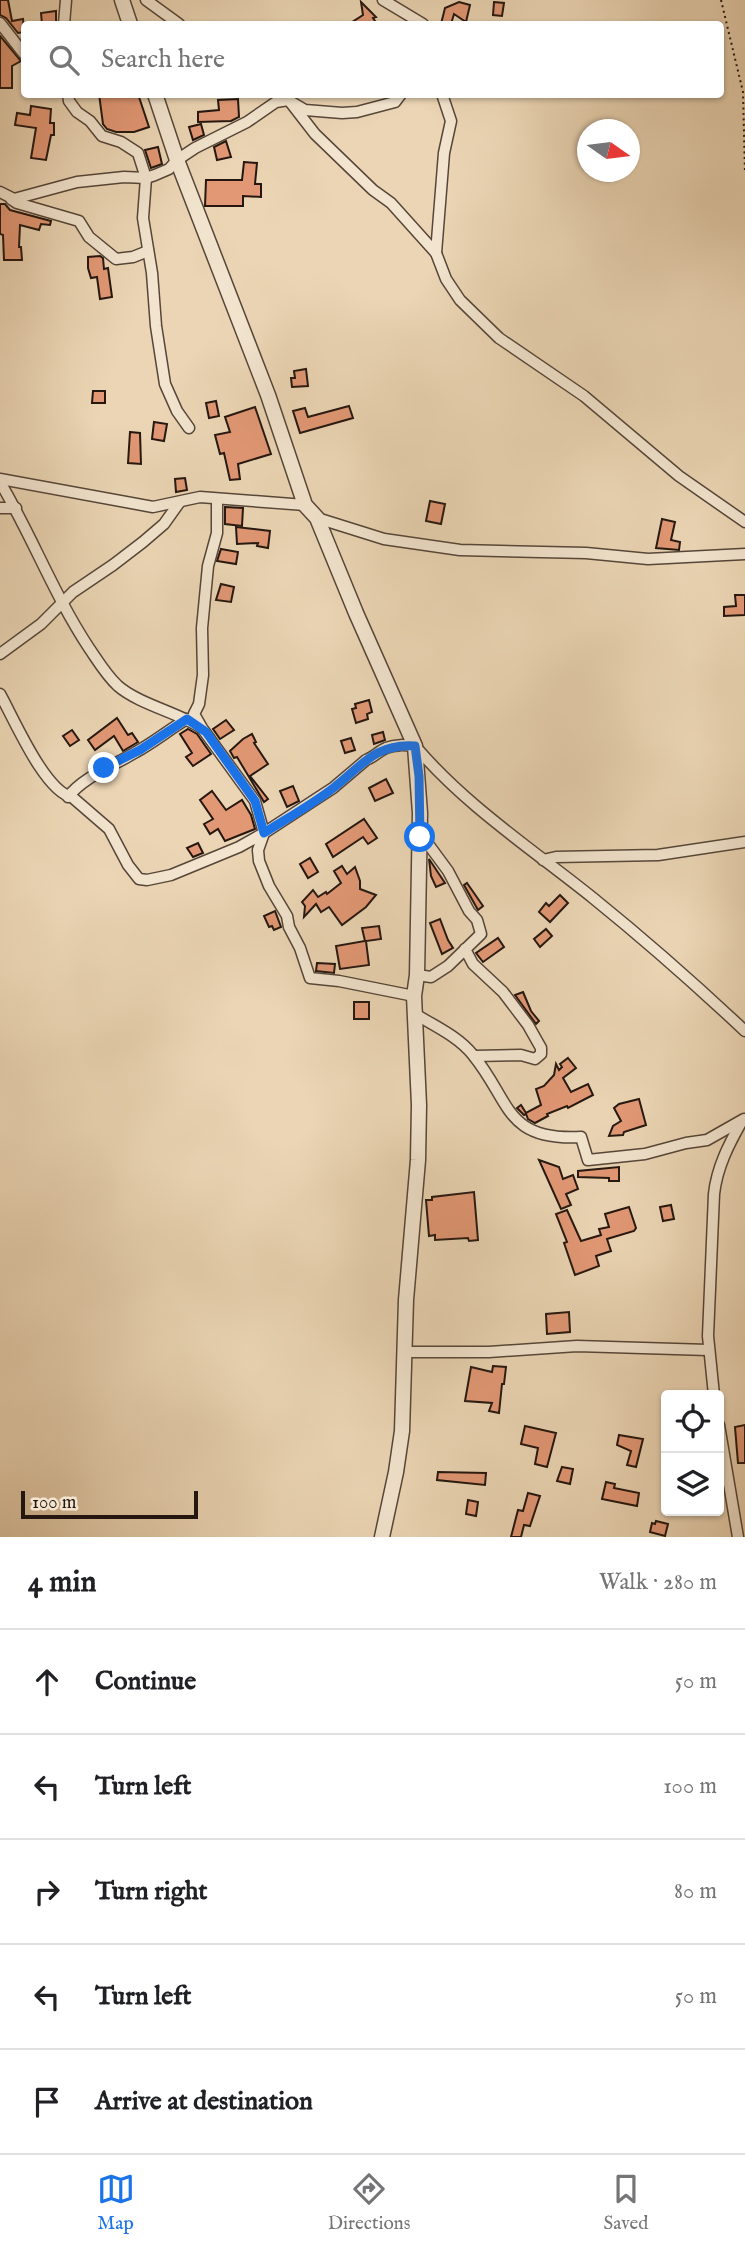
<!DOCTYPE html>
<meta charset="utf-8">
<style>
body{margin:0;font-family:"IM FELL English",serif;background:#f2f2f2;color:#202124}
.controls{position:absolute;right:21px;bottom:21px;display:grid;overflow:hidden;border-radius:7px;box-shadow:0 2px 5px #0004}
.controls button{width:63px;height:63px;display:grid;place-items:center;padding:0;border:0;border-bottom:2px solid #e0e0e0;background:#fff;color:#202124;font:35px sans-serif}
.compass{position:absolute;left:577px;top:119px;width:63px;height:63px;border-radius:50%;background:#fff;box-shadow:0 2px 5px #0004;rotate:104deg}
.scale{position:absolute;left:21px;bottom:18px;width:177px;box-sizing:border-box;padding-left:7px;border:4px solid #251710;border-top:0;font-size:19px;line-height:24px;white-space:nowrap;color:#251710;-webkit-text-stroke:5px #f2e4ce;paint-order:stroke}
.stop{position:absolute;width:21px;height:21px;margin:-16px;border:5px solid #1a73e8;border-radius:50%;background:#fff}
.stop.end{background:#1a73e8;border-color:#fff;box-shadow:0 2px 7px #0008}
.list{margin:0;padding:0;list-style:none}
h2{display:flex;justify-content:space-between;align-items:center;height:91px;margin:0;padding:0 28px;font-size:30px}
h2 small{font-size:23px;font-weight:400;color:#757577}
.list li{display:grid;grid-template-columns:46px 1fr auto;gap:21px;align-items:center;box-sizing:border-box;height:105px;padding:0 28px;border-top:2px solid #e0e0e0}
.list b{display:block;font-size:26px;white-space:nowrap}
.list em{font-size:23px;font-style:normal;color:#757577}
.icon{flex:none;width:38px;height:38px;fill:none;stroke:currentColor;stroke-width:2;stroke-linecap:round;stroke-linejoin:round}
.map{position:relative;flex:none;width:745px;height:1537px;overflow:hidden}
.search{position:absolute;background:#fff;box-shadow:0 2px 5px #0004;left:21px;right:21px;top:21px;height:77px;display:flex;align-items:center;gap:18px;box-sizing:border-box;padding:0 24px;border-radius:7px;color:#757577;font-size:26px}
.sheet{height:616px;background:#fff}
nav{display:flex;justify-content:space-around;align-items:center;box-sizing:border-box;height:98px;border-top:2px solid #e0e0e0;background:#fff;font-size:19px;color:#757577}
nav a{display:grid;justify-items:center;gap:4px}
nav .on{color:#1a73e8}
.map>svg:first-child{display:block}
.building{fill:#e29875;stroke:#251710;stroke-width:2}
.lines{fill:none;stroke-linecap:round;stroke-linejoin:round}
.minor-casing{stroke:#564639;stroke-width:13}
.tertiary-casing{stroke:#564639;stroke-width:17}
.path{stroke:#251710;stroke-width:2;stroke-dasharray:2 3.5;stroke-linecap:butt}
.minor{stroke:#f2e4ce;stroke-width:10}
.tertiary{stroke:#f2e4ce;stroke-width:14}
.route{stroke:#1a73e8;stroke-width:9}
</style>
<div class="map">
<svg width="745" height="1537" viewBox="0 0 745 1537">
<rect width="100%" height="100%" fill="#ebd5b4"/>
<filter id="stains"><feTurbulence type="fractalNoise" baseFrequency=".00286" numOctaves="4"/><feColorMatrix values="0 0 0 0 .2 0 0 0 0 .09 0 0 0 0 .02 0 0 0 .5 -.17"/></filter>
<radialGradient id="worn" r=".72"><stop offset=".6" stop-color="#630" stop-opacity="0"/><stop offset="1" stop-color="#630" stop-opacity=".3"/></radialGradient>
<g class="building">
<path d="M0 0H8L12 21 23 19 24 32 18 33 6 18 0 15Z"/>
<path d="M361 2 376 17 373 18 377 24H349L363 15Z"/>
<path d="M459 2 470 5 466 22 454 14 451 24H441L445 8Z"/>
<path d="M494 2 504 3 502 16 493 15Z"/>
<path d="M56 11V22L42 24 41 13Z"/>
<path d="M0 36 21 61 12 66V88H0Z"/>
<path d="M99 94H138L149 127 134 132H116L107 129 103 124Z"/>
<path d="M238 99 239 117 231 121 198 122V112L219 110 218 100Z"/>
<path d="M31 106 51 109 50 123H54V135H51L46 160 31 158 36 128 15 125 17 113 30 115Z"/>
<path d="M201 124 204 135 193 140 189 127Z"/>
<path d="M226 141 231 157 217 160 214 147Z"/>
<path d="M158 147 162 164 151 168 145 150Z"/>
<path d="M244 162 257 163 255 184H261V197L243 196V206H205L206 180H242Z"/>
<path d="M0 204H5L10 210 51 221 50 225 41 224 39 230 20 225 19 247H21L22 260H4L3 235 0 234Z"/>
<path d="M100 256 103 258 104 269 108 268 112 297 100 299 97 277 91 278 88 268V257Z"/>
<path d="M306 369 308 386 292 387 291 378H295L294 371Z"/>
<path d="M93 391H105V403H92Z"/>
<path d="M216 401 219 416 209 418 206 403Z"/>
<path d="M349 406 353 418 300 433 293 411 305 408 308 417Z"/>
<path d="M255 407 271 454 238 464 240 479 230 480 224 453 220 454 215 435 230 432 225 417Z"/>
<path d="M154 422 167 424 164 441 152 439Z"/>
<path d="M130 432 140 433 141 464 128 463Z"/>
<path d="M185 478 187 490 176 492 175 479Z"/>
<path d="M430 501 445 504 441 524 426 521Z"/>
<path d="M225 507 243 508 242 526 225 524Z"/>
<path d="M662 519 675 522 671 540 680 542 679 550 656 548Z"/>
<path d="M236 527 270 531 268 548 257 546 258 543 237 544Z"/>
<path d="M221 549 238 552 236 564 217 561Z"/>
<path d="M221 584 234 587 231 602 216 600Z"/>
<path d="M735 595H745V615L724 616V607L736 606Z"/>
<path d="M369 700 372 712 367 714 368 719 356 723 352 709 356 708 355 704Z"/>
<path d="M117 718 128 735 132 733 138 742 123 751 114 736 95 750 88 740Z"/>
<path d="M226 720 234 730 220 739 213 729Z"/>
<path d="M188 729 197 734 211 754 193 766 186 757 192 753 180 734Z"/>
<path d="M72 730 79 740 70 746 63 736Z"/>
<path d="M383 732 385 740 374 744 372 735Z"/>
<path d="M252 734 256 742 254 743 268 764 250 776 268 799 264 802 237 757 234 758 230 751 243 739Z"/>
<path d="M351 738 355 750 345 753 341 741Z"/>
<path d="M386 779 393 793 375 801 369 788Z"/>
<path d="M293 786 299 801 287 807 280 791Z"/>
<path d="M212 791 226 810 242 800 251 815 255 829 225 841 218 829 210 834 204 824 213 819 200 800Z"/>
<path d="M364 819 377 838 368 844 363 837 333 857 326 844Z"/>
<path d="M198 843 203 853 193 857 187 848Z"/>
<path d="M310 858 318 872 308 878 300 864Z"/>
<path d="M429 859 445 883 436 887 431 876Z"/>
<path d="M342 866 347 874 355 867 360 881V889L376 895 366 907 342 925 329 907 321 912 316 904 304 917 305 906 302 902 313 890 318 897 326 892 327 894 341 883 334 871Z"/>
<path d="M467 883 483 906 478 910 464 885Z"/>
<path d="M560 895 568 903 550 922 539 912 546 903 549 906Z"/>
<path d="M275 911 281 927 274 930 272 926 269 927 264 916Z"/>
<path d="M440 919 448 940 453 948 442 954 430 923Z"/>
<path d="M379 926 381 939 366 941 369 965 340 969 336 946 365 941 362 928Z"/>
<path d="M546 929 552 936 540 947 534 939Z"/>
<path d="M498 938 504 947 483 962 476 953Z"/>
<path d="M317 963 335 964 334 973 316 971Z"/>
<path d="M523 992 531 1011 539 1021 536 1024 515 995Z"/>
<rect x="354" y="1002" width="15" height="17"/>
<path d="M568 1058 576 1068 563 1078 571 1092 588 1084 593 1095 568 1108 567 1106 547 1114 548 1116 535 1123 528 1119 526 1114 524 1115 517 1108 521 1105 526 1113 541 1105 536 1089 544 1086 554 1075 556 1064 559 1070 562 1067 560 1064Z"/>
<path d="M639 1099 646 1125 624 1132 623 1135 609 1136 613 1126 621 1121 614 1108 619 1104Z"/>
<path d="M539 1160 559 1167 563 1179 573 1175 578 1189 566 1194 571 1205 561 1209Z"/>
<path d="M619 1167V1181H609V1178L578 1177V1171Z"/>
<path d="M474 1192 478 1240 469 1241 468 1238 435 1240V1235L429 1236 426 1200H432V1197Z"/>
<path d="M671 1205 674 1219 663 1221 660 1207Z"/>
<path d="M629 1207 636 1228 634 1231 607 1239 611 1251 596 1256 599 1266 575 1275 564 1243 567 1242 556 1214 567 1210 581 1241 601 1235 599 1229 609 1227 605 1214Z"/>
<path d="M569 1312 570 1332 547 1334 546 1314Z"/>
<path d="M493 1366 506 1367 504 1384H502L499 1413 489 1411 492 1403 465 1401 471 1367 492 1372Z"/>
<path d="M745 1425V1463H738L735 1427Z"/>
<path d="M525 1426 556 1433 547 1467 535 1464 538 1448 521 1444Z"/>
<path d="M619 1435 643 1439 636 1467 627 1465 631 1451 617 1445Z"/>
<path d="M562 1467 573 1469 570 1484 557 1481Z"/>
<path d="M438 1472 486 1473 485 1485 437 1480Z"/>
<path d="M606 1482 615 1484 614 1488 639 1493 637 1506 602 1499Z"/>
<path d="M528 1493 540 1496 530 1526 524 1525 521 1537H511L518 1510 523 1511Z"/>
<path d="M468 1500 478 1502 476 1516 466 1514Z"/>
<path d="M656 1521 668 1524 665 1536 650 1532 652 1523 655 1524Z"/>
</g>
<g class="lines">
<defs>
<g id="minor">
<path d="M146 0 179 24"/>
<path d="M383 0 423 24"/>
<path d="M0 23 24 54"/>
<path d="M64 24 66 0"/>
<path d="M68 94 69 101 77 112 90 121 102 136 121 142 138 153 146 178 143 218 152 273 156 326 165 384 177 411 189 428"/>
<path d="M284 94 315 134 373 190 391 203 436 253 446 279 460 300 499 338 584 396 679 476 745 522"/>
<path d="M0 192 14 199 77 182 124 177 146 178 155 175 169 169 177 160 195 148 247 122 276 102 288 100 305 110 342 113 357 112 395 102 401 94"/>
<path d="M11 199 17 203 79 221 89 237 116 259 133 257 148 251"/>
<path d="M436 253 444 153 451 121 442 94"/>
<path d="M0 479 153 507 200 497 305 505"/>
<path d="M0 482C32 536 54 595 89 648 98 661 106 675 118 686 139 704 176 712 200 727"/>
<path d="M217 499V533L208 566 202 628 203 675 199 704 194 714 202 728 255 801 264 833 258 850 259 861 269 886 287 916 289 927 300 948 310 978 339 981 414 996"/>
<path d="M0 508H16"/>
<path d="M317 518 384 539 460 550 586 553 648 559 745 554"/>
<path d="M0 654 41 624 73 592 113 565 143 542 164 524 179 503"/>
<path d="M0 694C14 719 45 792 72 797L109 829 128 865 139 879 147 880 171 875 239 847 264 833 333 788 366 760C374 757 379 751 386 748 396 744 405 745 415 746 466 806 532 849 593 898 645 940 696 985 745 1031"/>
<path d="M68 797C83 777 115 765 136 752 154 742 170 729 187 719"/>
<path d="M543 860 556 857 658 855 745 842"/>
<path d="M465 949 473 964 503 992 528 1025 541 1048V1054L535 1059 521 1055 475 1056"/>
<path d="M417 975 431 977 448 966 481 934 477 920 469 911 448 871 420 833"/>
<path d="M415 1014C435 1026 459 1037 473 1055 511 1101 504 1141 581 1137L588 1160 645 1154 686 1143 707 1140 744 1119"/>
<path d="M404 1352H489L577 1346 708 1350"/>
<path d="M714 1395 708 1336 714 1194C717 1167 729 1144 742 1121"/>
<path d="M719 1425 738 1537"/>
</g>
<g id="tertiary">
<path d="M122 0 130 24"/>
<path d="M155 94 177 160 268 395 305 505 317 518 356 613 415 746 420 813 417 975 414 996 419 1105 418 1160 406 1300 402 1431 396 1472 382 1537"/>
</g>
</defs>
<use href="#minor" class="minor-casing"/>
<use href="#tertiary" class="tertiary-casing"/>
<path class="path" d="M721 0 743 92 745 173"/>
<use href="#minor" class="minor"/>
<use href="#tertiary" class="tertiary"/>
</g>
<g class="lines">
<path class="route" d="M104 768 140 750 187 719 206 732 255 801 264 833C286 819 311 805 332 789 361 767 375 743 415 746L419 776 420 837"/>
</g>
<rect width="100%" height="100%" filter="url(#stains)"/>
<rect width="100%" height="100%" fill="url(#worn)"/>
</svg>
<div class="controls">
<button><svg class="icon" aria-label="locate" viewBox="0 0 24 24"><circle cx="12" cy="12" r="6"/><path d="M12 2v4M12 18v4M2 12h4M18 12h4"/></svg></button>
<button><svg class="icon" aria-label="layers" viewBox="0 0 24 24"><path d="M12 4l9 5-9 5-9-5zM3 14l9 5 9-5"/></svg></button>
</div>
<svg class="compass" viewBox="-18 -18 36 36"><path d="M0-13l5 13h-10z" fill="#e53935"/><path d="M0 13l5-13h-10z" fill="#757577"/></svg>
<div class="scale">100 m</div>
<div class="stop" style="left:420px;top:837px"></div>
<div class="stop end" style="left:104px;top:768px"></div>
<div class="search"><svg class="icon" aria-label="search" viewBox="0 0 24 24"><circle cx="10" cy="10" r="6"/><path d="M15 15l6 6"/></svg>Search here</div>
</div>
<section class="sheet">
<h2>4 min<small>Walk · 280 m</small></h2>
<ul class="list">
<li><svg class="icon" aria-label="ahead" viewBox="0 0 24 24"><path d="M12 20V5M6 11l6-6 6 6"/></svg><div><b>Continue</b></div><em>50 m</em></li>
<li><svg class="icon" aria-label="left" viewBox="0 0 24 24"><path d="M17 20v-9H6M10 6l-5 5 5 5"/></svg><div><b>Turn left</b></div><em>100 m</em></li>
<li><svg class="icon" aria-label="right" viewBox="0 0 24 24"><path d="M7 20v-9h11M14 6l5 5-5 5"/></svg><div><b>Turn right</b></div><em>80 m</em></li>
<li><svg class="icon" aria-label="left" viewBox="0 0 24 24"><path d="M17 20v-9H6M10 6l-5 5 5 5"/></svg><div><b>Turn left</b></div><em>50 m</em></li>
<li><svg class="icon" aria-label="arrive" viewBox="0 0 24 24"><path d="M6 21V4h12l-3 4 3 4H6"/></svg><div><b>Arrive at destination</b></div></li>
</ul>
</section>
<nav>
<a class="on"><svg class="icon" aria-label="map" viewBox="0 0 24 24"><path d="M3 6l6-2 6 2 6-2v14l-6 2-6-2-6 2zM9 4v14M15 6v14"/></svg>Map</a>
<a><svg class="icon" aria-label="directions" viewBox="0 0 24 24"><path d="M12 3l9 9-9 9-9-9zM9 14v-3h6M13 9l2 2-2 2"/></svg>Directions</a>
<a><svg class="icon" aria-label="saved" viewBox="0 0 24 24"><path d="M7 4h10v16l-5-4-5 4z"/></svg>Saved</a>
</nav>
